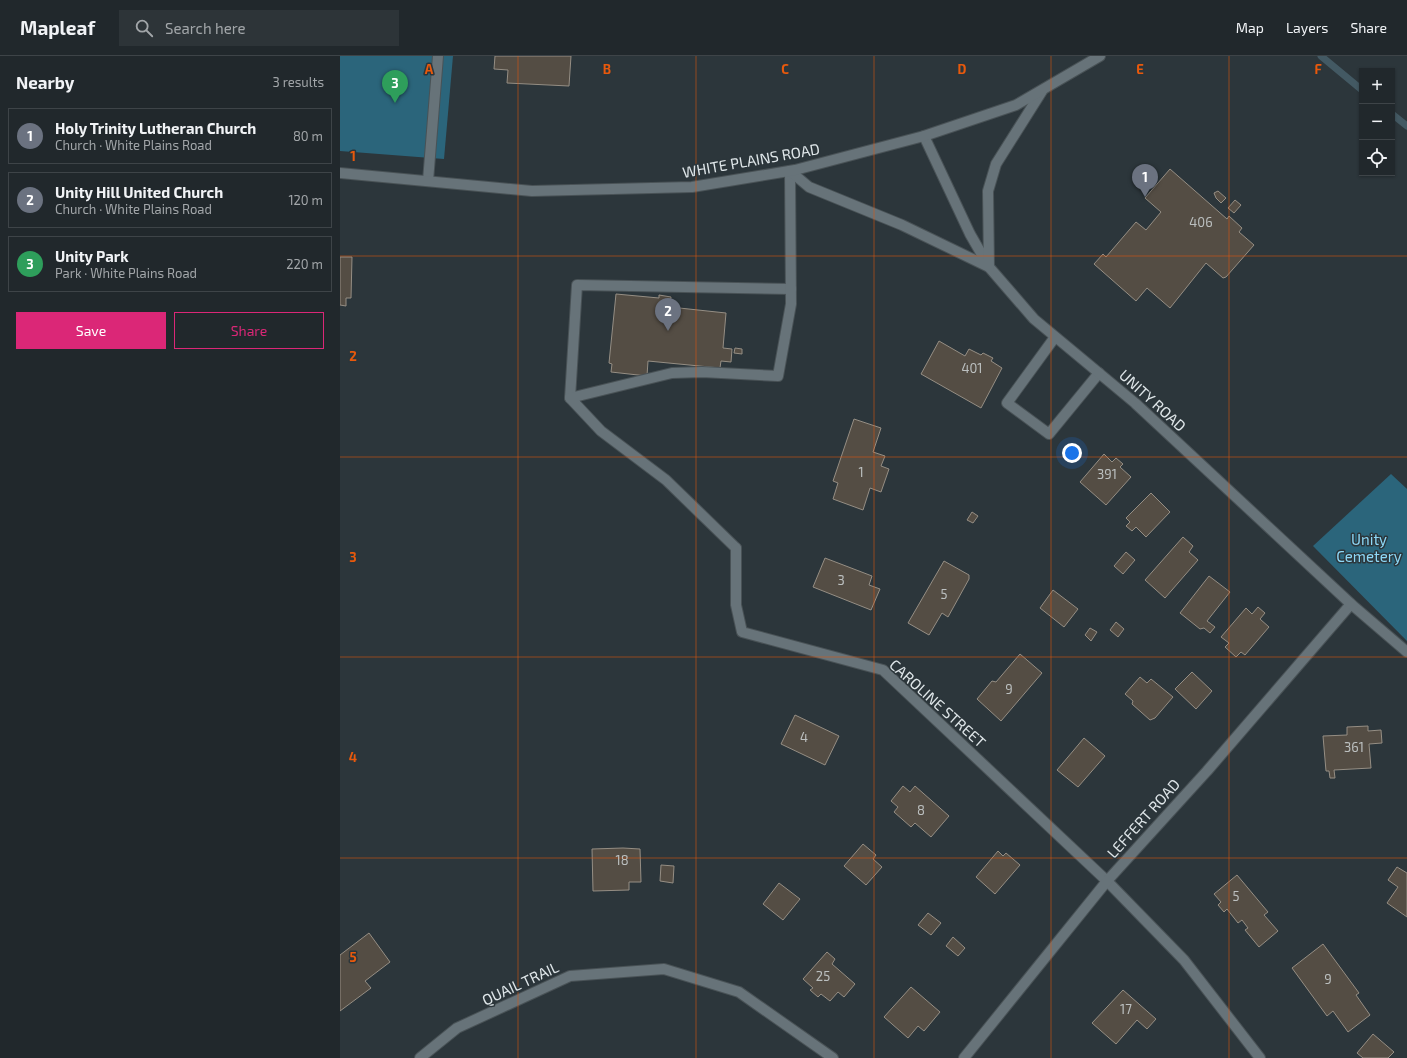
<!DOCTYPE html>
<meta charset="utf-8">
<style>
body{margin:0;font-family:"Exo 2",sans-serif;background:#2d3438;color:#f1f3f6}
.controls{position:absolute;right:12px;top:12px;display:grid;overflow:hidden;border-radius:0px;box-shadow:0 1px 3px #0004}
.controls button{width:36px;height:36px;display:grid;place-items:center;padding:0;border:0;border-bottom:1px solid #3e4448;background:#21282c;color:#f1f3f6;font:20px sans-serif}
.you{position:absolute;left:732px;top:397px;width:14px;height:14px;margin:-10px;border:3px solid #fff;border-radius:50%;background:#1a73e8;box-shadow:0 0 0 6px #1a73e833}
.badge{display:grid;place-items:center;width:26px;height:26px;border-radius:50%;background:#db2777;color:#fff;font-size:13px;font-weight:700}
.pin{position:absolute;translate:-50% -33px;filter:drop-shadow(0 1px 2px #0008)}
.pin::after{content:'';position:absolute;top:21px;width:14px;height:12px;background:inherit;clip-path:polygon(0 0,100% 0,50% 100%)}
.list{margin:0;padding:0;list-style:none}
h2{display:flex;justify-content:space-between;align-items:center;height:52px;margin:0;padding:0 16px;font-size:17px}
h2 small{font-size:13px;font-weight:400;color:#a2a6a9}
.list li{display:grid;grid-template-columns:26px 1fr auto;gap:12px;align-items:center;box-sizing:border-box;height:56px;margin:0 8px 8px;padding:0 8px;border:1px solid #3e4448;border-radius:0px}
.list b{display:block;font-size:15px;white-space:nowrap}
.list p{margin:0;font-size:13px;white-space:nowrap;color:#a2a6a9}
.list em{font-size:13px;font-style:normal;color:#a2a6a9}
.actions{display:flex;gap:8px;padding:12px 16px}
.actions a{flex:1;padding:9px 0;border:1px solid #db2777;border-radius:0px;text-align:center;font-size:14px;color:#db2777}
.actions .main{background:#db2777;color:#fff}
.icon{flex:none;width:22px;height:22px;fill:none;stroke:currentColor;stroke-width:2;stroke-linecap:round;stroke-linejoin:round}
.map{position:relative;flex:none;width:1067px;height:1002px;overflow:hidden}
header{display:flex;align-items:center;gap:24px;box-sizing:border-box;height:56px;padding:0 20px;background:#21282c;border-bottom:1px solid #3e4448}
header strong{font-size:19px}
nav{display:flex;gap:22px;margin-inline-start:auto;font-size:14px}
.search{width:280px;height:36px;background:#2d3438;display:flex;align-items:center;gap:10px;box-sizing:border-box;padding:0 14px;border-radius:0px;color:#a2a6a9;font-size:15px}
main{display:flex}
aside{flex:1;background:#21282c}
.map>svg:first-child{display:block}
.green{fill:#2b657b}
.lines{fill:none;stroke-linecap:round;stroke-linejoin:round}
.stream{stroke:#435963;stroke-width:7}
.building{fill:#544d44;stroke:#958e84}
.service-casing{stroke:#495256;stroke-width:12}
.minor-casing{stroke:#495256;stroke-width:12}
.secondary-casing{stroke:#495256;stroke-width:12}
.service{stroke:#677379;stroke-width:10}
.minor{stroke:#677379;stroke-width:10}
.secondary{stroke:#677379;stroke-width:10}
.grid{fill:none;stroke:#e8590c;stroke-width:1;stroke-opacity:0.55}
.labels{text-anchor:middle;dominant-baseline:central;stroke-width:3;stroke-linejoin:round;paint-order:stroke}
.number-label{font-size:13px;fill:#bcc0c0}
.street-label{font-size:15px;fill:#dfe6e9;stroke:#2c363b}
.park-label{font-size:15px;fill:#8dd8f7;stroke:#2c363b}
.grid-label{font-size:13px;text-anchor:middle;font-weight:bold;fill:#e8590c;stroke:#2c363b;stroke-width:3;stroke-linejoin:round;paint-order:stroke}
</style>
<header>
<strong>Mapleaf</strong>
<div class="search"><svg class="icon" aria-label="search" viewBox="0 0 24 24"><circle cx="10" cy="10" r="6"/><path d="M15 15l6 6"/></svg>Search here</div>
<nav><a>Map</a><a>Layers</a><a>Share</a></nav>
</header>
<main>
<aside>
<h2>Nearby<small>3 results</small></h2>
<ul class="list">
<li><span class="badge" style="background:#6b7280">1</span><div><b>Holy Trinity Lutheran Church</b><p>Church · White Plains Road</p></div><em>80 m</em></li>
<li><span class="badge" style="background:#6b7280">2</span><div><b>Unity Hill United Church</b><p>Church · White Plains Road</p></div><em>120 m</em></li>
<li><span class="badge" style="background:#2e9e5b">3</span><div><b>Unity Park</b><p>Park · White Plains Road</p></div><em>220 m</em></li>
</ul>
<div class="actions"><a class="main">Save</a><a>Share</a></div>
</aside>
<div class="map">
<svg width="1067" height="1002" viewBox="0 0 1067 1002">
<rect width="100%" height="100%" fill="#2c363b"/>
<g class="green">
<path d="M0 0H113L104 103 0 95Z"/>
<path d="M1051 418 1067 433V585L973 490Z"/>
</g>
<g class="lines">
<g class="stream">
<path d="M981 0 1022 34"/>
<path d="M1052 58 1067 70"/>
</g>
</g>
<g class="building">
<path d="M155 0H231L229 30 167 27 168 14 154 13Z"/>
<path d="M830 113 887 163 889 160 902 172 899 176 914 189 886 221 883 222 866 207 830 252 807 232 796 245 754 208 763 198 766 201 796 166 806 174 821 156 805 142Z"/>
<path d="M878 135 886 142 881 147 876 142 874 137Z"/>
<path d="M895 144 901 149 894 157 888 152Z"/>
<path d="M0 201H12L11 242H6V250L0 249Z"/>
<path d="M276 238 319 242V239L331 241 330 251 386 257 383 292 392 293 391 306 381 305 380 312 308 305 307 320 271 316 272 308 269 307Z"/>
<path d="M599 285 625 300 629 293 641 299 643 297 653 302 651 305 662 312 641 352 581 318Z"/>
<path d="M395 292 402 293V298L394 297Z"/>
<path d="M514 363 541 372 533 396 545 400 541 410 549 413 541 436 530 432 523 454 493 443 498 427 493 425Z"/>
<path d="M764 398 772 406 776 402 783 408 780 411 791 421 766 449 740 426Z"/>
<path d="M811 437 830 456 806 481 796 471 792 475 786 470 790 466 786 462Z"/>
<path d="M632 456 638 460 633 467 627 464Z"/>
<path d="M843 481 853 490 849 496 858 504 825 542 805 524Z"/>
<path d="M786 496 795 504 783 518 774 510Z"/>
<path d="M485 502 532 520 529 529 540 533 531 554 473 531Z"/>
<path d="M604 505 629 519V523L608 561 602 557 589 579 568 567Z"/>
<path d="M869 520 890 536 867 565 875 571 870 577 864 572 860 573 840 557Z"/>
<path d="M713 534 738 553 724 571 700 552Z"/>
<path d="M918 551 925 557 920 563 929 571 905 599 901 596 896 601 885 591 889 587 881 581 906 552 912 558Z"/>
<path d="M776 566 784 573 778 581 770 574Z"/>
<path d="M750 572 757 576 751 585 745 579Z"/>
<path d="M680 598 702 617 661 665 637 643 652 625 656 626Z"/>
<path d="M852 616 872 635 856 653 835 633Z"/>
<path d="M800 621 807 627 811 623 833 641 815 662 810 664 792 648 793 645 785 638Z"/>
<path d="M455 659 499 680 485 709 441 688Z"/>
<path d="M1028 670V675L1041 674 1042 687 1029 688 1031 712 994 714 995 722H990L989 715H986L983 680 1007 679V671Z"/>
<path d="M744 682 765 700 738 731 717 714Z"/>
<path d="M563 730 570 736 575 730 609 760 591 781 575 767 571 771 554 756 558 751 551 745Z"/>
<path d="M523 788 536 799 533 803 542 811 526 829 504 810Z"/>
<path d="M283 792 300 793 301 826H289V834L253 835 252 793Z"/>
<path d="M658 795 663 800 666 797 680 809 655 838 636 821Z"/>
<path d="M321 809 334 810 333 827 320 825Z"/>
<path d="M1057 811 1067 817V861L1047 847 1058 831 1048 824Z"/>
<path d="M897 819 928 856 924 859 938 875 919 891 905 874 908 872 902 864 898 867 887 853 884 856 878 849 881 846 874 838Z"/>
<path d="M439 827 460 843 443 864 423 848Z"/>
<path d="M588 857 601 867 591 879 578 869Z"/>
<path d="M29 877 50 906 25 925 31 932 0 955V899Z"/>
<path d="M613 881 625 892 618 900 606 890Z"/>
<path d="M983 888 1019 937 1016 939 1030 959 1008 976 993 955 987 960 952 912Z"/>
<path d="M487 896 495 903 492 908 515 928 504 941 498 936 490 945 481 938 478 941 470 934 473 932 463 923Z"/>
<path d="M571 931 600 956 584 975 578 970 568 982 544 961Z"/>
<path d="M783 934 816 963 807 973 797 964 776 988 752 967Z"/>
<path d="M1033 978 1054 996 1048 1002H1023L1017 997Z"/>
</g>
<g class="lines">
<defs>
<g id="service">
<path d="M88 125 98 0"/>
<path d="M715 281 667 347 709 378 759 317"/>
<path d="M230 342 237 229 451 233"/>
<path d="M396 492 326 424 261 375 230 342 332 317 362 316 438 320 451 248 450 115"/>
</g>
<g id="minor">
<path d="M396 492V549L402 576 543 614 767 825 844 904 920 1002"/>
<path d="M80 1002 117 972 230 920 324 913 399 936 493 1002"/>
<path d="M624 1002 767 825 867 715 1011 548"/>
</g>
<g id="secondary">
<path d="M584 80 630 178 649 211 694 263 795 347 1011 548 1067 596"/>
<path d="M450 115 469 131 562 169 649 211 648 135 656 108 702 35"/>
<path d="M0 117 192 135 352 131 455 114 584 80 676 49 760 0"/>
</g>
</defs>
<use href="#service" class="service-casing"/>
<use href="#minor" class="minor-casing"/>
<use href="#secondary" class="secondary-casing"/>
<use href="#service" class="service"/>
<use href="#minor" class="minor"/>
<use href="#secondary" class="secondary"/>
</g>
<path class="grid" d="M178 0V1002M356 0V1002M534 0V1002M711 0V1002M889 0V1002M0 200H1067M0 401H1067M0 601H1067M0 802H1067"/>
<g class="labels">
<g class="number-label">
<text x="861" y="166">406</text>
<text x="632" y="312">401</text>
<text x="521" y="416">1</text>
<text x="767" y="418">391</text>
<text x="501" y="524">3</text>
<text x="604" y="538">5</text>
<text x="669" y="633">9</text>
<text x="464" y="681">4</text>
<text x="1014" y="691">361</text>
<text x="581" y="754">8</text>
<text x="282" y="804">18</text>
<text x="896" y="840">5</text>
<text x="483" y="920">25</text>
<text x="988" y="923">9</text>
<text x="786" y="953">17</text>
</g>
<g class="street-label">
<text transform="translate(411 104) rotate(-10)">WHITE PLAINS ROAD</text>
<text transform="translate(813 344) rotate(42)">UNITY ROAD</text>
<text transform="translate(598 647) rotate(42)">CAROLINE STREET</text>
<text transform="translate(803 762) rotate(-48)">LEFFERT ROAD</text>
<text transform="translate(180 927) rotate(-25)">QUAIL TRAIL</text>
</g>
<g class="park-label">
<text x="1029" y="483">Unity<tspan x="1029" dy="17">Cemetery</tspan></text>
</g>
</g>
<g class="grid-label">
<text x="89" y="18">A</text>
<text x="267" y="18">B</text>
<text x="445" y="18">C</text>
<text x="622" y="18">D</text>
<text x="800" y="18">E</text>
<text x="978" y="18">F</text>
<text x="13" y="105">1</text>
<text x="13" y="305">2</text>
<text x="13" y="506">3</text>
<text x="13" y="706">4</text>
<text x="13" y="906">5</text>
</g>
</svg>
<div class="controls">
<button>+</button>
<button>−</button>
<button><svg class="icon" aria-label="locate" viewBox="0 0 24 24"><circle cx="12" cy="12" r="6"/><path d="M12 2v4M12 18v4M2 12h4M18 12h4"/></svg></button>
</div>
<div class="you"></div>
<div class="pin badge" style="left:805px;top:141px;background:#6b7280">1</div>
<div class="pin badge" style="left:328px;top:275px;background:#6b7280">2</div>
<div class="pin badge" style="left:55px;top:47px;background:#2e9e5b">3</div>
</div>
</main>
